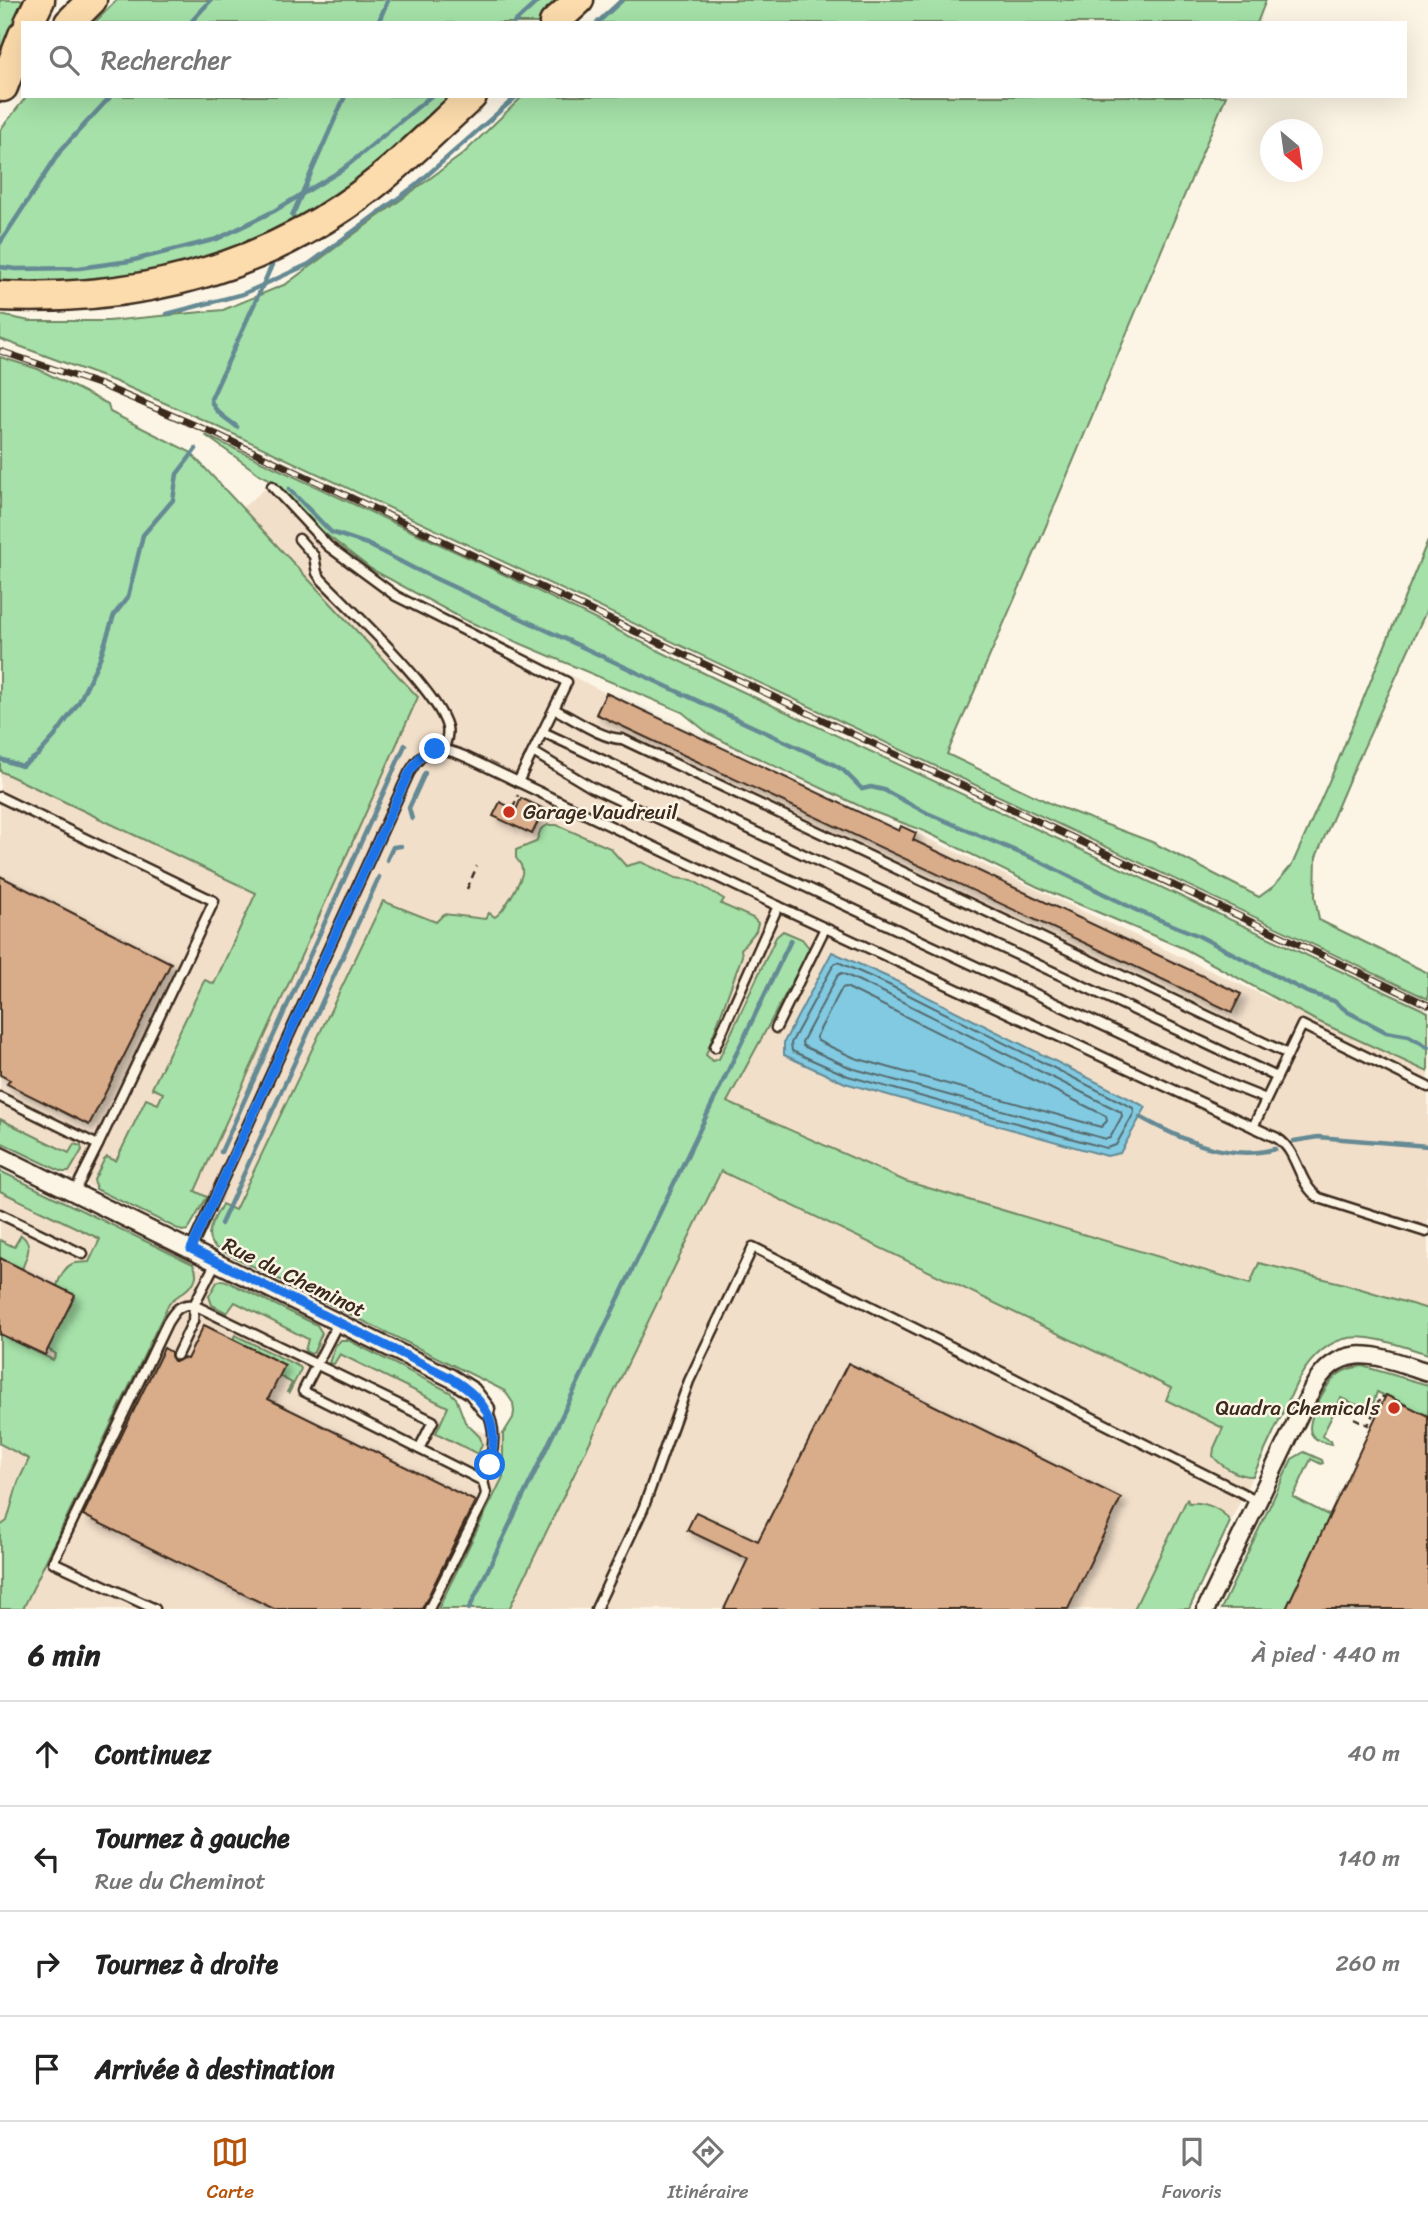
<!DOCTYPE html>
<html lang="fr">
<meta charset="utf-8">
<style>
body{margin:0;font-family:Sriracha,sans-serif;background:#f6f6f6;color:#222}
.compass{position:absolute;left:1260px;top:119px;width:63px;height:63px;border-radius:50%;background:#fff;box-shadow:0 7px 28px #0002;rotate:151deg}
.stop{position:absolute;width:21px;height:21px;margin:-16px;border:5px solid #1a73e8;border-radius:50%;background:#fff}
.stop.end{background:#1a73e8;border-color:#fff;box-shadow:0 2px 7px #0008}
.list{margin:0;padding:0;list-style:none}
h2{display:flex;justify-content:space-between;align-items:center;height:91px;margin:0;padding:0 28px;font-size:30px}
h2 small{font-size:23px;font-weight:400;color:#767676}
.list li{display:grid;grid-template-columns:46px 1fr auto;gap:21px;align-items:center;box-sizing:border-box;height:105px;padding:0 28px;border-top:2px solid #e0e0e0}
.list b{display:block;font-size:26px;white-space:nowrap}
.list p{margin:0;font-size:23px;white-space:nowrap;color:#767676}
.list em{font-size:23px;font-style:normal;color:#767676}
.icon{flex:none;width:38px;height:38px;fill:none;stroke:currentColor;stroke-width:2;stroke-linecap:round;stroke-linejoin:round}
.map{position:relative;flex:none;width:1428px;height:1609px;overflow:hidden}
.search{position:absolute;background:#fff;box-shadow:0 7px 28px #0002;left:21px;right:21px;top:21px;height:77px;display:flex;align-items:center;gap:18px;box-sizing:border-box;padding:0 24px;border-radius:0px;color:#767676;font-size:26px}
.sheet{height:511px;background:#fff}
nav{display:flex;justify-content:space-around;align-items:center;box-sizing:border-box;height:98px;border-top:2px solid #e0e0e0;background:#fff;font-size:19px;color:#767676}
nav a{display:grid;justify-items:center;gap:4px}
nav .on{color:#b45309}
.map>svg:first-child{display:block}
.built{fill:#f2dfca}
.green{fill:#a5e1a8;stroke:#708663;stroke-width:2}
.water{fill:#81cae2;stroke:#658a94;stroke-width:2}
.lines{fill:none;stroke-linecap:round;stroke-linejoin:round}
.shore{stroke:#576a6c;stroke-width:2}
.stream{stroke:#658a94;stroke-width:4.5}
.building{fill:#d9ac8a;stroke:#3b2a1e;stroke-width:2;filter:url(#shadow)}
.service-casing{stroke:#3b2a1e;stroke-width:13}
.minor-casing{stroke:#3b2a1e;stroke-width:21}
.motorway-casing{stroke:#3b2a1e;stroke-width:33}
.path{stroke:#3b2a1e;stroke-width:2.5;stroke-dasharray:7 5;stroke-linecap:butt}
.service{stroke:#fcf5e5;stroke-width:8}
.minor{stroke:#fcf5e5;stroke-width:16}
.motorway{stroke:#fcdcac;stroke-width:28}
.rail-casing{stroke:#3b2a1e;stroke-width:7}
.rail{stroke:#fcf5e5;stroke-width:4.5;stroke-dasharray:13;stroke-linecap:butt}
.route{stroke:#1a73e8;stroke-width:9}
.poi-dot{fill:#c8321e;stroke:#fcf5e5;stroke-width:2.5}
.labels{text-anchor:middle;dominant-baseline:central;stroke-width:5;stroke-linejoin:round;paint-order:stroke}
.poi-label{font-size:21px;fill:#3b2a1e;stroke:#fcf5e5;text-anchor:start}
.street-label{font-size:21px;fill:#3b2a1e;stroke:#fcf5e5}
</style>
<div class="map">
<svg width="1428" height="1609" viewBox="0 0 1428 1609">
<defs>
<filter id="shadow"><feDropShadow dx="5.5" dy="5.5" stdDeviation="3.5" flood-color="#0004"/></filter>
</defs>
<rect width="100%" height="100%" fill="#fcf5e5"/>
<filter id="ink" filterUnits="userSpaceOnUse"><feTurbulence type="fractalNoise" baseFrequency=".0143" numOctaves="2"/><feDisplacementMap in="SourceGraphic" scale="14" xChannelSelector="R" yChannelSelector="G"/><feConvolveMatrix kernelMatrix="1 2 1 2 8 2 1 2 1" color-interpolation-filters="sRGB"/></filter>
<g filter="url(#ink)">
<g class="built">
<path d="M273 482 339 546 404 593 606 693 898 831 901 826 1428 1072V1335L904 1181 581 1037 445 925 384 901 235 1210 195 1191 418 698 242 508Z"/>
<path d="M0 771 256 893 114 1198 0 1142Z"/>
<path d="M717 1158 1281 1416 1189 1609H498Z"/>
<path d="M0 1171 445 1387 456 1398 465 1422 470 1428 486 1433H504L534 1449 456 1609H0Z"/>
</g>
<g class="green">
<path d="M0 0H28L0 53Z"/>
<path d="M117 0H562L537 23H94Z"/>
<path d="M624 0H1266L1257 23H598Z"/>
<path d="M27 96H455L363 178 279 230 215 257 105 283 0 284V130Z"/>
<path d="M523 96H1226L1038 545 947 754 1054 805 1152 842 1259 897 1274 886 1292 865 1338 761 1428 540V607L1348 782 1316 857 1315 897 1319 920 1428 973V999L208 422 114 381 0 339V315L30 321H108L223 310 286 284 463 154Z"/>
<path d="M0 357 38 369 108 404 110 412 190 452 418 697 195 1191 207 1197 188 1230 182 1231 96 1189 94 1180 104 1160 107 1157 116 1161 146 1099 158 1104 163 1093 152 1088 203 983 205 980 214 984 256 893 0 771Z"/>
<path d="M205 435 495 570 720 681 1428 1012V1072L1313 1019 1185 949 1038 887 924 831 866 809 745 752 709 734 682 712 465 620 371 569 323 532 275 482 259 474Z"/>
<path d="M548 825H557L610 848 626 866 641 862 676 878 692 880 724 899 721 904 753 918 758 923 756 931 741 949 742 956 706 1055 713 1061 719 1059 776 937 783 931 802 939 810 949 727 1102 905 1181 1250 1284 1259 1263 1341 1283 1428 1309V1354C1372 1337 1334 1318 1298 1380L1253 1476C1240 1477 1221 1467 1213 1456L1214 1448 1223 1428 1166 1400 1171 1388 721 1171 509 1609H438L503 1477V1434L513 1418 514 1412 513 1403 505 1391 216 1248C200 1237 216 1217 222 1204L235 1210 383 901 436 922 444 914 485 919 489 913 495 917C504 912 519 884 522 874 523 867 520 863 516 858V850L536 842 541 829Z"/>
<path d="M0 1119 69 1153 74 1144 81 1146 82 1150 69 1172H62L0 1142Z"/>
<path d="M0 1171 193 1264C205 1284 180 1292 169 1303L23 1609H0V1526L7 1521 18 1482 29 1459 0 1444V1334L53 1360 56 1354 48 1349C50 1329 51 1274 72 1264 76 1262 84 1263 89 1262L100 1239 0 1191Z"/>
<path d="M21 1235C34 1244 27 1256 22 1269L0 1258V1240L14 1247Z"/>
<path d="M222 1280 226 1281 317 1325 322 1333 314 1352 311 1354 305 1351 308 1339 235 1302 227 1313 212 1305 209 1296 217 1282Z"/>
<path d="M235 1335 300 1367 301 1369 289 1393 287 1392 292 1383 279 1376 284 1365 233 1339Z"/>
<path d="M341 1340H348L450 1392 456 1398 465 1422 480 1437 482 1444 478 1454 436 1433 448 1407 340 1354 334 1364 329 1363 335 1346Z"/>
<path d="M1362 1366 1428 1385V1416L1377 1392 1371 1411 1341 1398 1322 1436 1331 1441 1332 1444C1303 1440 1308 1425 1317 1404 1322 1394 1328 1383 1336 1376 1344 1369 1353 1368 1362 1366Z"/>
<path d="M1304 1452 1322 1460 1323 1463 1321 1464 1311 1459 1293 1497 1330 1516 1286 1609H1221L1292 1459Z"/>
<path d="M1187 1499 1189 1503C1204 1501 1223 1509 1230 1522L1189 1609H1134Z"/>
</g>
<path class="water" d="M832 952 892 979 1146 1107 1120 1153 1107 1156 845 1083 784 1055V1042Z"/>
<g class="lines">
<g class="shore">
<path d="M838 962 889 985 1133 1108 1134 1113 1116 1145 1106 1148 848 1076 792 1051 791 1043 834 964Z"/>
<path d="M842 973 885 993 1121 1112 1122 1116 1110 1138 1106 1139 851 1068 803 1046 802 1042 838 975Z"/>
<path d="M846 987 1106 1116 1107 1121 1101 1127 855 1058 818 1041 816 1037 842 988Z"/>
</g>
<g class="stream">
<path d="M190 23 211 0"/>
<path d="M378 23 388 0"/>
<path d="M514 23 539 0"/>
<path d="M597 23 622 0"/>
<path d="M292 216 345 96"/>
<path d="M0 243 61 150 111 96"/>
<path d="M0 267 16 269 79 268 130 261 217 239 274 211 342 170 431 96"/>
<path d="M167 314 243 294 309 264 416 185 517 96"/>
<path d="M237 427C228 419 213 412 211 399L272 265"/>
<path d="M289 489 331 532 367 544 415 569 831 763 843 770 862 789"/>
<path d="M0 759 22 766 38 755 55 736 79 702 100 658 114 615 128 597 143 535 173 500 177 474 196 449"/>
<path d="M862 789 871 787 884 790 927 813 1039 861 1138 911 1197 935 1307 992 1334 1001 1348 1012 1386 1032 1409 1036 1428 1047"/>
<path d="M412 819 409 808 425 773"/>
<path d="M387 860 393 847 401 846"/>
<path d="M1140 1117C1180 1139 1228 1162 1275 1149"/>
<path d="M1294 1141 1318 1137 1428 1146"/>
<path d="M221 1152 405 745"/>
<path d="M221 1224 379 877"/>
<path d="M469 1609 791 940"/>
</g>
</g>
<g class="building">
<path d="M606 693 899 831 901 826 916 833 913 840 1241 994 1232 1012 596 714Z"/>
<path d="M521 798 544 809 532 834 493 816 500 802 516 810Z"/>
<path d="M0 876 171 963 89 1125 7 1084 10 1080 0 1075Z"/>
<path d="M0 1258 75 1295 45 1355 0 1334Z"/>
<path d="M204 1325 285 1365 268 1399 475 1501 422 1609H274L83 1515 164 1348 171 1352V1356L174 1361H178L183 1358 187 1359Z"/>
<path d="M848 1363 1121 1498 1068 1609H724L748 1559 687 1530 696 1512 758 1541Z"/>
<path d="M1386 1395 1428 1416V1609H1286Z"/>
</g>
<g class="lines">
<defs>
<g id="service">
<path d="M272 486 328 546 396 596 567 682 518 782"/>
<path d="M299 539 314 556 317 573 321 579C350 609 438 691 447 727 449 735 446 741 444 749"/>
<path d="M554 709C573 718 602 739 622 739L1288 1054"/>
<path d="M543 732 1277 1077"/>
<path d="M533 752 591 787 1231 1085 1266 1099"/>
<path d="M0 797 214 901 98 1145"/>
<path d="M776 1028 825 928"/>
<path d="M715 1047 778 906"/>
<path d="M0 1097 98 1145 74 1193"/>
<path d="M1253 1127 1302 1025 1428 1087"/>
<path d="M0 1214 83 1254"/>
<path d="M191 1249 409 773C425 745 439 745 466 757L778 906 1277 1138C1299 1152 1297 1183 1319 1198L1426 1232"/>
<path d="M216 1262 194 1305 433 1421 419 1449 483 1481C493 1458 499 1432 486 1409"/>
<path d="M338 1323 303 1391 419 1449"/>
<path d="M155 1609 53 1562 167 1323C174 1312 179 1303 194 1305L193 1321 177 1355"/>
<path d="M429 1609 484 1500 486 1493 483 1481"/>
<path d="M596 1609 643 1509 689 1381 753 1247 1258 1501"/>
</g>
<g id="minor">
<path d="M0 1156 451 1378 472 1391 486 1409"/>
<path d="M1206 1609 1311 1391C1339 1336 1381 1357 1428 1372"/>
</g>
<g id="motorway">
<path d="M29 23 40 0"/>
<path d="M69 23 92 0"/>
<path d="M554 23 579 0"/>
<path d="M3 87 23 35"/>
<path d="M0 296C122 301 241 276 343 207 390 176 430 134 472 96"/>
</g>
</defs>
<use href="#service" class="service-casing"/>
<use href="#minor" class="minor-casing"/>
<use href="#motorway" class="motorway-casing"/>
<g class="path">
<path d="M513 808 518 795"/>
<path d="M467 889 477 866"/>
<path d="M1354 1418 1368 1425 1381 1396 1385 1398"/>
</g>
<use href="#service" class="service"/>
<use href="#minor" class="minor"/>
<use href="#motorway" class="motorway"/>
<defs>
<path id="rail" d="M0 351 101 385 218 435 1428 1005"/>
</defs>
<use href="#rail" class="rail-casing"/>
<use href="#rail" class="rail"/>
</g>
</g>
<g class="lines" filter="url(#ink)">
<path class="route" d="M435 749 420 757 409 773 191 1249 451 1378C487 1400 500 1423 490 1465"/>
</g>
<g class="poi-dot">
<circle cx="509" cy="812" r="7"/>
<circle cx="1394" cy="1408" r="7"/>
</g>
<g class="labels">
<g class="poi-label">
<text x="523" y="812">Garage Vaudreuil</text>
<text x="1380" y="1408" text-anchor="end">Quadra Chemicals</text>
</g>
<g class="street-label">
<text transform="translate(294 1277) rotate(26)">Rue du Cheminot</text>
</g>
</g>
</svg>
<svg class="compass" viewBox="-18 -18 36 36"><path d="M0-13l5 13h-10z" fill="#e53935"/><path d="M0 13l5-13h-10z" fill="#767676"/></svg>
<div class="stop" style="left:490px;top:1465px"></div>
<div class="stop end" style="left:435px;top:749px"></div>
<div class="search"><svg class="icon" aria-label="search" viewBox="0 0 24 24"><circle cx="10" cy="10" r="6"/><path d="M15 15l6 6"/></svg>Rechercher</div>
</div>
<section class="sheet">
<h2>6 min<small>À pied · 440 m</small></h2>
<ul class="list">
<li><svg class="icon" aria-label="ahead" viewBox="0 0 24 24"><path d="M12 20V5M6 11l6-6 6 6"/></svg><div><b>Continuez</b></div><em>40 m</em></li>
<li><svg class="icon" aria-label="left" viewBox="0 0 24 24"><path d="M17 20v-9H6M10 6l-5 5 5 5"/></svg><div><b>Tournez à gauche</b><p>Rue du Cheminot</p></div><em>140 m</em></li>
<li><svg class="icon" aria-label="right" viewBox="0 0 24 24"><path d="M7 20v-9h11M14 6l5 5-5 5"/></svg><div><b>Tournez à droite</b></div><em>260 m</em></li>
<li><svg class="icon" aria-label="arrive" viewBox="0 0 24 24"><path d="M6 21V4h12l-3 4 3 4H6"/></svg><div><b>Arrivée à destination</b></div></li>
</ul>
</section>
<nav>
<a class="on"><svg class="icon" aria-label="map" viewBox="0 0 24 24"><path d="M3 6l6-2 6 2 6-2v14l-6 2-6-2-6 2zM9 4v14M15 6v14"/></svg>Carte</a>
<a><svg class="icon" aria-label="directions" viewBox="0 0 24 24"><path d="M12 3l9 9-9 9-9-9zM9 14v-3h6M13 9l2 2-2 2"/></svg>Itinéraire</a>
<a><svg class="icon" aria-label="saved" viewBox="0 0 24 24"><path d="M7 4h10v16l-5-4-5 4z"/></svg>Favoris</a>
</nav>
